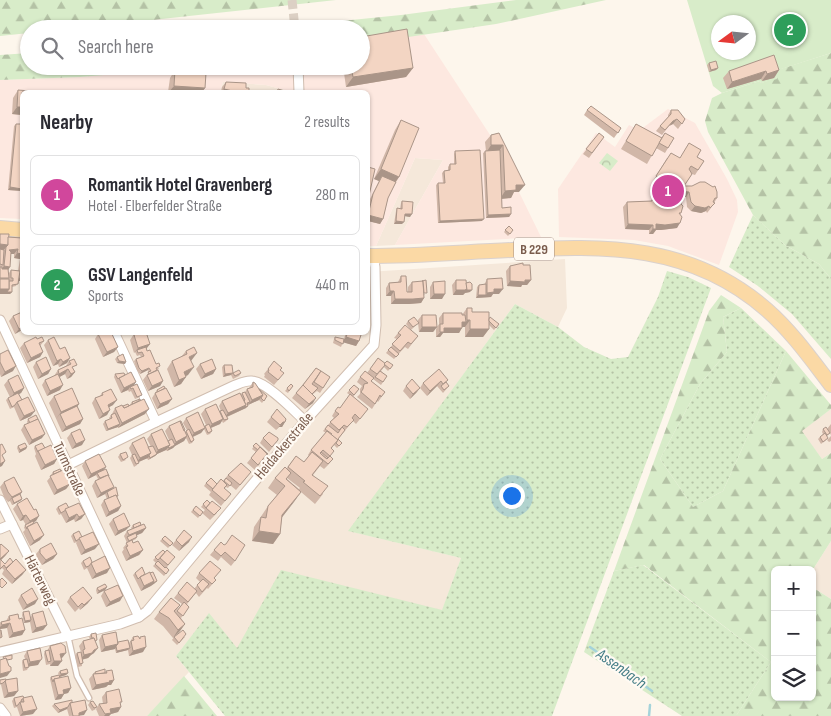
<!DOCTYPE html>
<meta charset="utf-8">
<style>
body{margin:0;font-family:"Sofia Sans Condensed",sans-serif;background:#f7f7f7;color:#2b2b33}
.controls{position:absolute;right:15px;bottom:15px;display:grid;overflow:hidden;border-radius:8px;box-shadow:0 1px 4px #0004}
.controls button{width:45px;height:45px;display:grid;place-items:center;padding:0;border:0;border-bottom:1px solid #e1e1e2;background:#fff;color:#2b2b33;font:25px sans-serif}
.compass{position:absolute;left:711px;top:15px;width:45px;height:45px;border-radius:50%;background:#fff;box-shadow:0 1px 4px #0004;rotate:255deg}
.you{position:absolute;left:511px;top:495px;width:18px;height:18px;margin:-12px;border:4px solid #fff;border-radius:50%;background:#1a73e8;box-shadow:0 0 0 8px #1a73e833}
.badge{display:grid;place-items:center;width:32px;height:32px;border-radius:50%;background:#b45309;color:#fff;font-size:16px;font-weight:700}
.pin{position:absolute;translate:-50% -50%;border:2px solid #fff;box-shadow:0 1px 5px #0006}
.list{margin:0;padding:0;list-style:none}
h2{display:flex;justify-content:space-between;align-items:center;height:65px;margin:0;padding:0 20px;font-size:21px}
h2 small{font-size:16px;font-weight:400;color:#7c7c81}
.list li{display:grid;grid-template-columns:32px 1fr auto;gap:15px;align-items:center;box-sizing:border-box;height:80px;margin:0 10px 10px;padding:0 10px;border:1px solid #e1e1e2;border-radius:8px}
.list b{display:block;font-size:19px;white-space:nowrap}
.list p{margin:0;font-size:16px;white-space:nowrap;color:#7c7c81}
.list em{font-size:16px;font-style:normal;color:#7c7c81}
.icon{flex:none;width:28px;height:28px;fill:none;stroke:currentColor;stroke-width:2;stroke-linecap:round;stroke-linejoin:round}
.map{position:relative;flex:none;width:831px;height:716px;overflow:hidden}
.search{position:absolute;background:#fff;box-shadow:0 1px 4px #0004;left:20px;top:20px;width:350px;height:55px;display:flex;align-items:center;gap:12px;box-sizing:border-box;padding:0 18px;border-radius:28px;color:#7c7c81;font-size:19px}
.panel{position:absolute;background:#fff;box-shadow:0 1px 4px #0004;left:20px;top:90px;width:350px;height:245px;border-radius:8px}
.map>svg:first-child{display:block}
.residential{fill:#f5e8da}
.commercial{fill:#fde8e0}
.grass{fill:url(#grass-dots)}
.forest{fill:url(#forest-firs)}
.park{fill:url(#park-crowns)}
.garden{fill:#d8ecc9;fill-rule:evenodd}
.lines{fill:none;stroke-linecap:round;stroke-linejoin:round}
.stream{stroke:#a5d3da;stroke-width:2.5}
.minor-tunnel{stroke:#dcd0c4;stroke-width:9;stroke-dasharray:9 4.5;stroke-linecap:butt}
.service-casing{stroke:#d1beb0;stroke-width:7}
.minor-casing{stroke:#d1beb0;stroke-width:11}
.primary-casing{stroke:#dad1cd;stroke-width:16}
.service{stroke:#fff;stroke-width:4.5}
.minor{stroke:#fff;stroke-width:9}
.primary{stroke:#fbd9a5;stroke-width:14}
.wall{fill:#d1b7a8;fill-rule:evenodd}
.shaded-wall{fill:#aa9588}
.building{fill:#f3d5c3;stroke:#aa9588;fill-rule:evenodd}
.labels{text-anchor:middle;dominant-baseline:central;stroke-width:4.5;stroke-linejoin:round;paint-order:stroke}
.shield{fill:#fffaf3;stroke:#a28b7f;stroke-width:1}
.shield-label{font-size:14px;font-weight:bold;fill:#7a5c4d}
.street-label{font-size:15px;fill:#7a5c4d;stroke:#fffaf3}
.water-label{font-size:16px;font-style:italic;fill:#437c86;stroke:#fffaf3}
</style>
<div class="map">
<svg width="831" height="716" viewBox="0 0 831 716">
<defs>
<pattern id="grass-dots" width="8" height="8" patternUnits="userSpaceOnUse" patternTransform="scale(1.25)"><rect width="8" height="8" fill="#d8ecc9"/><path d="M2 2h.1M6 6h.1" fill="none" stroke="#b4c2a5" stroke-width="1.8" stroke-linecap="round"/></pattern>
<pattern id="forest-firs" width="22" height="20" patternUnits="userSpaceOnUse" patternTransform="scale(1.25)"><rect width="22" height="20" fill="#d8ecc9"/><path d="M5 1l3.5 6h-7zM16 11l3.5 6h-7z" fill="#b4c2a5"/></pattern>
<pattern id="park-crowns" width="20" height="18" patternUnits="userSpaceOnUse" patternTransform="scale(1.25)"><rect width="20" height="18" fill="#d8ecc9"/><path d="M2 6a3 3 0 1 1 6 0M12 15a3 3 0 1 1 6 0" fill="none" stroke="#b4c2a5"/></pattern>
</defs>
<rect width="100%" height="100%" fill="#fdf6ec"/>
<g class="residential">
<path d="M223 82 266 85 292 92H220Z"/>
<path d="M415 158 443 160 395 245 376 246Z"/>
<path d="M0 241 22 243V332H368V272L565 259 567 308 558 327 515 304 349 531 461 558 442 611 282 571 237 649 209 614 176 656 189 672 147 716H0Z"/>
<path d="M831 409V453L822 459 801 431Z"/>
<path d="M831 541V599L812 587V571Z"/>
</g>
<g class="commercial">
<path d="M424 34 494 141 541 237 395 245 443 160 415 158 376 246H368V92H292L266 85 223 82 220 92H22V219L0 218V80L80 77 210 66H361V44Z"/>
<path d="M668 109 695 123 727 179 737 200 738 212 719 265 668 246 634 240 559 237 558 189 596 133 615 147 629 125 640 130Z"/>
</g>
<g class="grass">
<path d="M753 215 785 245 819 264 831 279V359L792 314 758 286 729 267Z"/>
<path d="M667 271 688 277 711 288 552 716H225L176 656 209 613 237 648 281 570 442 610 461 558 348 531 515 304 558 327 584 347 611 359 628 357 658 297Z"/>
<path d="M741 308 786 351 723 491 693 507 660 459 700 384 727 352 723 317Z"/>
<path d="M643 565 771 662 736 716H682L584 652 614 571Z"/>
</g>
<g class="forest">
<path d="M0 0H336L69 29H29V33L0 36Z"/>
<path d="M516 0H606L496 24 361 44V29H262L401 15Z"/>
<path d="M29 53V66H210L80 77 0 80V55Z"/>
<path d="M831 53V279L819 264 785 245 753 215 708 132 705 121 712 98 722 93 760 81 761 83 777 78 774 71Z"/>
<path d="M721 295 741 308 723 317 727 352 700 384 660 459 693 507 723 491 786 351 831 405V409L802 431 822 459 831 453V541L812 571V570H775V697H812V587L831 599V716H736L771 662 644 565 614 571 709 311Z"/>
<path d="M184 676 217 716H147Z"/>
</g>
<path class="park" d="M607 153 618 161 610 171 599 163Z"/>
<path class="garden" d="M687 0H831V53L775 71 777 79 761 83 760 81 722 93 713 86ZM718 22H748V52H718Z"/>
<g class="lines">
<g class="stream">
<path d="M590 647 652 691"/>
<path d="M649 716 650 705"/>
</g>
<path class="minor-tunnel" d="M292 0 295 29"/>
<defs>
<path id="service" d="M68 636 77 676 89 698"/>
<g id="minor">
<path d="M298 66 299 92"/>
<path d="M0 320 139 617"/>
<path d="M114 332 156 422 233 386C239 384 245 380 252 381 267 382 293 410 305 421"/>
<path d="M68 465 156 422"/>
<path d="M0 500 12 524 0 529"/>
<path d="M12 524 68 636"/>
<path d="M0 652 120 624 139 617 147 611 305 421 374 345 376 325 375 267 373 256"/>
<path d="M0 708 6 716"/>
</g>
<g id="primary">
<path d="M0 228 22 230"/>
<path d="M368 256C416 256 464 252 512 250 606 245 692 244 767 310 792 332 811 359 831 385"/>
</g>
</defs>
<use href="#service" class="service-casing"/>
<use href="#minor" class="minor-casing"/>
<use href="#primary" class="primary-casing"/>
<use href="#service" class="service"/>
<use href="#minor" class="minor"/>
<use href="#primary" class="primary"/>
</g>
<g class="wall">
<path d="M709 63 718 68 716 70 709 72 707 65Z"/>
<path d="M343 66H361L413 68 406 77 346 87Z"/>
<path d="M175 70 205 88 202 92H168L170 78Z"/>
<path d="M779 70 774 78 762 81 761 79 727 89 723 78 729 71Z"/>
<path d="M226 82 246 88 249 92H221L222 87Z"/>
<path d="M18 90 22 92V115L12 114 13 98Z"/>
<path d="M587 110 621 128 614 138 584 115Z"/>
<path d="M671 110 685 119 678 129 673 124 669 126 662 135 656 131 660 126 668 117V115Z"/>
<path d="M401 120 399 177 396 182 388 198 383 219 380 224 368 221V208L370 199 379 181 374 179 395 130Z"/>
<path d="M16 124H22V191L8 190 14 126Z"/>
<path d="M636 124 661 138 665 133 668 148 665 153 656 148 647 164 621 149Z"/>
<path d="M499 133 519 192H514L511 198 501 199 502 208 511 214 509 217 486 218 483 153 486 151 485 142 491 135Z"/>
<path d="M599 133 604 137 589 158 583 154Z"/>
<path d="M455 151 482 221 438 223 436 185 438 183H443L442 173 444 171 448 170V167L450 164H454V154Z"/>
<path d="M697 157 704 161 695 175 692 174 684 186 717 198 711 208 707 213 706 211 701 213 691 211 687 207 686 197H681V213L680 214 677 228 661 230H656L653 234H649V230L625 229 623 207 627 202 651 201 659 185 653 181 667 158H679Z"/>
<path d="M402 201 410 217 405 216 402 224H394L396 211 397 208 400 209 401 203Z"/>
<path d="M509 226 513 230 508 236 504 232Z"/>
<path d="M0 234 8 237 22 238V281H18L16 286 12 287V292L10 294H0ZM11 254H14V258L20 259 18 271 11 270 9 273V279L8 269Z"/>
<path d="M523 265 531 280 527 285H522L521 287 507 286 506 271 510 266Z"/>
<path d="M401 276 407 292H408V287L412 282 425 295H424V298L421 303 409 304H391V296H386V288L389 283 398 282Z"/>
<path d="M487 279 499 294H493L491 297 476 298 477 287 479 285H484Z"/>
<path d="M456 280 466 283 470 292 465 293 463 295H453L452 285Z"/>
<path d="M433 282 442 299H430V287Z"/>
<path d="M467 308 472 312 499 324 494 330 489 325V329L483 337H465V327H462L459 333H443L440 337H436V329L439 324V318L443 313 462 315Z"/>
<path d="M22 312V330L15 334 9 321 13 316Z"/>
<path d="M422 315 437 327 433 332H419L418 323 411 330 406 324 408 321 418 322V320Z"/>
<path d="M92 332H111L118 347 114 352 103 357 95 339 98 334 93 335Z"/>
<path d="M127 332H136L135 334H140L150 344 147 348V351L159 369 157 370 163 381 160 386 148 391 143 380 149 372 148 370 140 374 137 370 134 361 136 359 141 357 140 355 137 356 135 352 134 353 130 340 134 334 128 335Z"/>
<path d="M346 332H362L359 341 356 346 343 342 341 347 333 343 334 339 335 337 344 339Z"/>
<path d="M398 333 418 336 408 349 405 347 394 359 386 353 397 339 394 338Z"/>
<path d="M37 339 44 341 40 346 43 352 40 357 27 363 20 348 24 343Z"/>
<path d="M48 340 70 358 67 363 59 367 58 364 53 366 44 345Z"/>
<path d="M186 351 191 361 188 375 186 376 181 384 174 387 167 369 172 361 181 357Z"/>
<path d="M0 354 13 371 1 377 0 374Z"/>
<path d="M117 357 125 364 117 363 115 359Z"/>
<path d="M378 358 385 363 393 365 388 371 384 367 381 371 387 376 381 385 373 379 371 381 385 392 378 402 377 401 372 409 357 397 360 394V389L362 386 357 382 360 377 367 373Z"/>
<path d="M69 361 75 372 71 377 67 379 65 374 59 377 60 390 47 396 42 385 45 380 54 376 58 370 66 366Z"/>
<path d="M36 362 51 369 48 374 38 379 33 367Z"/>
<path d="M200 364 216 369 213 374 201 379 196 369Z"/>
<path d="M224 365 233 373H241L239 376 233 379 231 375 223 377 222 367Z"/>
<path d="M316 368 330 377 320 393 317 391 313 394V403L305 409 292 398Z"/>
<path d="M268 369 280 370V378L274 385 264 377 265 375 264 374Z"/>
<path d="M115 374 125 375 134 385 140 397 135 399 131 391 129 392 128 390 121 393 114 377Z"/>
<path d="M8 380 24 388 21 393 19 394 22 400 31 416 20 421 14 407 10 409 6 400 8 398 10 397 4 385Z"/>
<path d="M448 380 446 382 449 386 443 393 437 386 427 396 420 388 423 383Z"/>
<path d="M253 382 259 389 267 396 262 403 259 400 248 405V404L246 408 227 417 228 419 226 421 223 423 222 421 220 424 211 428 212 431 210 434 207 435 204 429 201 433 193 437 194 440 192 443 189 444 186 438 184 441 175 446 173 448 167 451 166 450 157 454 155 456 148 460 147 458 139 462 137 465 134 467 130 458 132 455 129 448 132 443 148 447H151L147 439 151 434 168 441 169 440 165 431 169 426 185 432 187 430 183 423 186 418 202 419 201 420 205 427 206 425 201 414 205 409 220 412 221 411 219 406 222 401 241 394 245 392 247 389 249 388Z"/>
<path d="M291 384 293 386 288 393 285 391Z"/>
<path d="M354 385 359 389 353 397 368 409 356 424 353 421 338 439 342 443 337 448 334 445 332 448 330 456 333 459 329 464 324 469 320 466 313 475 323 494 315 504 301 492 282 517 280 534 273 544 252 541 254 527 268 506 277 495 268 488 275 478 286 469 296 456 304 462 309 456 308 455 311 450 326 433 323 431 334 418 332 416 335 411 340 408 350 395 347 393ZM287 478 300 488 299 489 287 479Z"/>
<path d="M406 386 420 388 416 393 410 399 403 391Z"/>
<path d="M157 390 172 399 168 404 157 409 152 398Z"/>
<path d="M102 393 113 405 109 407 107 415 99 419 92 403 95 398 100 396Z"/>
<path d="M54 396 79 404 77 406 83 419 80 424 62 432 49 403Z"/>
<path d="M132 402 145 414 118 428V427L106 431 103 424 105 421 110 419 109 418 112 414 115 408 129 406Z"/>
<path d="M271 417 285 422 282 427H279L276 430 267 422Z"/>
<path d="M28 419 42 438 29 445 21 430 24 425 28 424 27 422Z"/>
<path d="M831 424V435L830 433 827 436 826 440 821 444 818 439 823 434 822 432 823 429H827Z"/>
<path d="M71 433 82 445 72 449 67 438Z"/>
<path d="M831 436V441L829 442 827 440Z"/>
<path d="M263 438 278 440 269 452 260 443Z"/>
<path d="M256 443 268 454 255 470 247 463 256 452 252 449Z"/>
<path d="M18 446 27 447 26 449 19 453 17 448Z"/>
<path d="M35 446 45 448 57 459 54 464 41 470 35 456 36 454 34 448Z"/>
<path d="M120 454 126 460 121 462 118 457Z"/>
<path d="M85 461 104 470 112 489 118 496 117 497 121 506 118 511 106 517 101 505 104 500 107 499 105 494 97 498 92 486 95 481 98 479 96 475 88 479 82 466Z"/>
<path d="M61 471 70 484 66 489 54 495 47 481 52 475H51L53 472Z"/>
<path d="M228 475 247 477 236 490 230 485 228 488 226 487 224 489 231 494 221 506 209 495 211 492 204 486 206 483 217 484 223 481Z"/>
<path d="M4 482 22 492 20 495 22 499 20 501 12 505 10 501 8 502 4 497 0 487Z"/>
<path d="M207 500 217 513 210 520 202 513 198 518 191 512 196 506 203 512 205 510 201 507Z"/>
<path d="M17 504 36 521 34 522 40 540 30 546 23 532 25 530 24 527 26 525 23 520 20 521 13 509Z"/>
<path d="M58 507 69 508 85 514 81 519 75 522 74 519 66 523 61 514 59 515 56 509Z"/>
<path d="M113 519 126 530 115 536 109 524Z"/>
<path d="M133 525H141L146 528 142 533 137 535 136 539 132 541 133 543 143 550 139 555 126 561 122 552 124 549 123 548 127 543 124 536 127 531 132 529 131 528Z"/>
<path d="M73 534 82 537 95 549 81 555 76 543 77 542 74 543 71 536Z"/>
<path d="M165 536 173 543 168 548 160 541Z"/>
<path d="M176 540 189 542 179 551 172 545Z"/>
<path d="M221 542 235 561 231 566 221 557 218 561 210 555Z"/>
<path d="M1 544 9 551 5 556 1 560 5 564 10 558 13 562 16 559 26 570 22 575 12 584 2 574 4 570 2 568 0 570V545Z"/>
<path d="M40 549 57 554 53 559 42 565 37 558 36 554Z"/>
<path d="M163 550 171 562 167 567 169 570 164 576 153 566 156 563 153 560Z"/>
<path d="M83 561 92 562 107 573 92 579 87 568 84 570 81 563Z"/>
<path d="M135 573 145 574 155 583 141 591 133 575Z"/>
<path d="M199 573 217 575 214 578 216 580 208 589 207 588 199 597 196 593 187 604 189 607 181 618 185 624 180 631 173 638 163 626 154 619 159 612 180 605 175 613 182 604 174 598 178 593 194 589 200 582 196 578Z"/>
<path d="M107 587 105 590 97 594 96 590 97 588Z"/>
<path d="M104 591 120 601 106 607 101 596Z"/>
<path d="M21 595 35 604 23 610 18 600Z"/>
<path d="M70 597 88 603 80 610 79 608 75 612 67 602Z"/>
<path d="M23 612 31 617 32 614 47 625 43 630 32 633 30 622 24 623 22 615Z"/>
<path d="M9 616 19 619 25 630 22 635 9 638 7 628 0 629V623L1 622 6 621Z"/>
<path d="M91 634 96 643 94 653 91 655 88 658 82 660V666L78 667 75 656 77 653 81 652 79 646 83 641 90 639 89 637Z"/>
<path d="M102 635 118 642 129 643 133 637 143 652 129 656 128 650 116 653 115 649 101 652 99 640Z"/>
<path d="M174 637H185L177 645 172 640Z"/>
<path d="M50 646 62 658H61L58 666H50V664L46 665 44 654 45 651H47Z"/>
<path d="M27 651 38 665 29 666 27 670 23 671 22 662 23 660 25 659 24 656Z"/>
<path d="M60 671 68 673 66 675 60 677V678L71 688 68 693 64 694 61 699 55 700 50 679 51 677 59 675 58 673Z"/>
<path d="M106 671 114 680 111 685H108L106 687 92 690 89 679 95 672 105 673Z"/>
<path d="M0 680H6L18 691 14 696 4 698Z"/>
<path d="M106 692 121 704V707L118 712 111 714 109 716H99L96 709 99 704H103L102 697Z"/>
<path d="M14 698H24L33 714 20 716 17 707 14 708 12 701Z"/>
<path d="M90 702 96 709 92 711 88 705Z"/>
<path d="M72 703 84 715 69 716 67 709 58 713 52 706 54 704Z"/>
</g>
<g class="shaded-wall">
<path d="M413 68 406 77 346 87 353 77Z"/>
<path d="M718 68 716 70 709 72 711 70Z"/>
<path d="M779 70 774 78 762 81 767 74Z"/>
<path d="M766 71 761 79 727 89 732 82Z"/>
<path d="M174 86 205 88 202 92H169Z"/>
<path d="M224 89 237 92H222Z"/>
<path d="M17 107H22V115L12 114Z"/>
<path d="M677 119 673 124 669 126 662 135 673 121Z"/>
<path d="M491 145H503L498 153H486Z"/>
<path d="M381 169 399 177 392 187 382 176 379 181 374 179Z"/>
<path d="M516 185H525L519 192H514L511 198 500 199 505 191Z"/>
<path d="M10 187 22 189V191L8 190Z"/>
<path d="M680 191 689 192 686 197 677 196Z"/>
<path d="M695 206H709L706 211 701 213 691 211Z"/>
<path d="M405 214H412L410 217 404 216Z"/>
<path d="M511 214 509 217 486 218 488 215Z"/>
<path d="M368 215 383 219 380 224 368 221Z"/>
<path d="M484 219 482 221 438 223 440 221Z"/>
<path d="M396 221 404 222 402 224H394Z"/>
<path d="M680 223 677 228 661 230H656L653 234H649L656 224Z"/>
<path d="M628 224 653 225 649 230 625 229Z"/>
<path d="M0 244 8 245 2 252 0 250Z"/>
<path d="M18 249 14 254H6L9 250Z"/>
<path d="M17 253 22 254 20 259 14 258Z"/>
<path d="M4 266 10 267 7 272 0 271Z"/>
<path d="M21 276H22V281H17Z"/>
<path d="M531 280 527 285H522L521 287 507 286 510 281Z"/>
<path d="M0 289H9L12 292 10 294H0Z"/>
<path d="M494 289H503L499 294H493L491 297 476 298 478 295H486L487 293Z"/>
<path d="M456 290H472L470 292 465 293 463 295H453Z"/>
<path d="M390 291H394L391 296H386Z"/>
<path d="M434 294H445L442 299H430Z"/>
<path d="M424 298 421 303 409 304H391L395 299Z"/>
<path d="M467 320H470L465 327H459L462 322H466Z"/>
<path d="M22 327V330L15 334 19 329Z"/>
<path d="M422 327H437L433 332H419Z"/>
<path d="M444 328H462L459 333H443L440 337H436Z"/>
<path d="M470 329H489L483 337H465Z"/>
<path d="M101 332 100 334 93 335 95 333Z"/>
<path d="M136 332 135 334 128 335 129 333Z"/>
<path d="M346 337 359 341 356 346 342 342Z"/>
<path d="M150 344 146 349 137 350 134 353 138 348Z"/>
<path d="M118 347 114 352 103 357 107 352Z"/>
<path d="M43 352 40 357 27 363 31 358Z"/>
<path d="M197 353 191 361 183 365 189 357Z"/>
<path d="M70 358 67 363 59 367 63 362Z"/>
<path d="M61 359 58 364 53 366 57 361Z"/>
<path d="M119 361 126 362 125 364 117 363Z"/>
<path d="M16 366 13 371 1 377 5 372Z"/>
<path d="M194 367 188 375 179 379 184 372Z"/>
<path d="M149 368 148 370 140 374 142 371Z"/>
<path d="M51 369 48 374 38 379 42 374Z"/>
<path d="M68 369 65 374 56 379 59 374Z"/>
<path d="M216 369 213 374 201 379 205 374Z"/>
<path d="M75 372 71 377 67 379 71 374Z"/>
<path d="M233 373 231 375 223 377 225 374Z"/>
<path d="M186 377 181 384 174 387 179 380Z"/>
<path d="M163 381 160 386 148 391 152 386Z"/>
<path d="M441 381 437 386 427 396 430 391Z"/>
<path d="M136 382 133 387H130L128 390 121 393 124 388Z"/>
<path d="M63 385 60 390 47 396 50 391Z"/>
<path d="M24 388 21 393 11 398 14 393Z"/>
<path d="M420 388 416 393 410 399 413 394Z"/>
<path d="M263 395 259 400 248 405 252 400Z"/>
<path d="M316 398 313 403 305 409 309 404Z"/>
<path d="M172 399 168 404 157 409 160 404Z"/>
<path d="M117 400 113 405 104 410 108 405Z"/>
<path d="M250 402 248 404 246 405 248 406 246 408 224 418 228 413Z"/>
<path d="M79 404 74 411 60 414 56 419 61 412Z"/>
<path d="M149 409 145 414 118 428 122 423Z"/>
<path d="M110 410 107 415 99 419 103 414Z"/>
<path d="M35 411 31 416 20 421 24 416Z"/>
<path d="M83 419 80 424 62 432 66 427Z"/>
<path d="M223 419 220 424 208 429 212 424Z"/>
<path d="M283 422H285L282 427H279L276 430Z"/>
<path d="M120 424 118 427 106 431 108 429Z"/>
<path d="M205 428 201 433 190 438 194 433Z"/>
<path d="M45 434 42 438 29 445 32 440Z"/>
<path d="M187 436 184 441 175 446 173 448 167 451 169 448 173 446 176 442Z"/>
<path d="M85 440 82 445 72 449 76 444Z"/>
<path d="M170 445 166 450 157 454 155 456 148 460 150 458 155 455 158 450Z"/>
<path d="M27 447 26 449 19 453 20 450Z"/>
<path d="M151 453 148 458 136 463 140 458Z"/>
<path d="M57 459 54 464 41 470 45 465Z"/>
<path d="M5 461 2 466 0 467V464Z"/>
<path d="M106 467 102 472 97 473 96 475 88 479 91 474Z"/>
<path d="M70 484 66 489 54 495 57 490Z"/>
<path d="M114 487 110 492H107L105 494 97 498 101 493Z"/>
<path d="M22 492 18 497 12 498 8 502 12 497Z"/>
<path d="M301 492 294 502 276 525 282 515Z"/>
<path d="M22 499 20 501 12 505 14 503Z"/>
<path d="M121 506 118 511 106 517 109 512Z"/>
<path d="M77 514 74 519 66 523 69 518Z"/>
<path d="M85 514 81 519 75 522 79 517Z"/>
<path d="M26 515 23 520 20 521 23 516Z"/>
<path d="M39 516 36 521 26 526 30 521Z"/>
<path d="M130 526 126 530 115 536 118 531Z"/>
<path d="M146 528 142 533 128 539 127 537 129 535Z"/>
<path d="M259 531 280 534 273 544 252 541Z"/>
<path d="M44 535 40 540 30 546 34 541Z"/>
<path d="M192 537 189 542 179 551 182 546Z"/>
<path d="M99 544 95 549 81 555 85 550Z"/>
<path d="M143 550 139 555 126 561 130 556Z"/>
<path d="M9 551 5 556 0 561V559Z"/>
<path d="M57 554 53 559 42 565 46 560Z"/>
<path d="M110 568 107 573 92 579 96 574Z"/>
<path d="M26 570 22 575 12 584 15 579Z"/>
<path d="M154 581H157L155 583 151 586 141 591 144 586Z"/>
<path d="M107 587 105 590 97 594 99 591Z"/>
<path d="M123 596 120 601 106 607 110 602Z"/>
<path d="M92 598 88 603 80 610 84 605Z"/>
<path d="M38 599 35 604 23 610 27 605Z"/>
<path d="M31 620 30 622 24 623 25 621Z"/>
<path d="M10 623 7 628 0 629V627L2 625Z"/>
<path d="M185 624 180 631 173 638 178 630Z"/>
<path d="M47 625 43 630 32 633 36 628Z"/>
<path d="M25 630 22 635 9 638 13 633Z"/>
<path d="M118 644 115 649 101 652 105 647Z"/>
<path d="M146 647 143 652 129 656 133 651Z"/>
<path d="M98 648 94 653 91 655 88 658 80 660 84 655Z"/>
<path d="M130 648 128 650 116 653 117 651Z"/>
<path d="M66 653 62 658 57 659 60 654Z"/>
<path d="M41 660 38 665 26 667 30 662Z"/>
<path d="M54 661H62L58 666H50Z"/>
<path d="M11 671 7 676 0 678V674Z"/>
<path d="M68 673 66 675 59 677 61 674Z"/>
<path d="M114 680 111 685H108L106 687 92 690 96 685Z"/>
<path d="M71 688 68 693 60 695 63 690Z"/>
<path d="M18 691 14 696 4 698 8 693Z"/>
<path d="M64 694 61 699 55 700 58 695Z"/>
<path d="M68 707 67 709 58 713 60 710Z"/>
<path d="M121 707 118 712 111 714 109 716H104L110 709Z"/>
<path d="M37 709 33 714 20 716 23 712Z"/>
<path d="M87 710 84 715 76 716 79 713Z"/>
</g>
<g class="building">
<path d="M407 29 413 68 353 77 351 66H361V37Z"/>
<path d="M774 55 779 70 767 74 766 71 732 82 729 71Z"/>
<path d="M716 61 718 68 711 70 709 63Z"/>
<path d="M175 70 206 73 205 88 174 86Z"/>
<path d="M226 82 246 83V88H249V92H237L224 89Z"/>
<path d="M278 89 288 92H277Z"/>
<path d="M18 90 42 92H22V107H17Z"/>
<path d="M591 106 621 128 618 133 587 110Z"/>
<path d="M671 110H678L685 119 682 124 677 119 673 121 665 130 660 126 671 114Z"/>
<path d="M401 120 419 128 399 177 381 169Z"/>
<path d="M16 124H22V189L10 187Z"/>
<path d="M636 124 662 138 652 156 626 141Z"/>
<path d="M499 133 525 185H516V190L505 191 503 145H491V135Z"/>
<path d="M599 133 604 137 592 153 586 149Z"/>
<path d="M665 133 674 138 668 148 659 143Z"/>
<path d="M689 143 701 150 697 157 704 161 698 170 691 166 689 169 692 174 684 186H692L700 182H705L713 187 715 186 717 192V198H715L713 202 715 203 710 208 709 206 705 208 695 206 691 202 689 192 680 191 681 204 683 206 681 213H679L682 217 680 223 665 225 656 224V229H653V225L628 224 627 202 652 201 662 180 656 176 671 153 680 158Z"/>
<path d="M480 150 484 219 440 221 438 183H445L444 171 450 170V164H456L455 151Z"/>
<path d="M500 150 502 208 511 207V214L488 215 485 151Z"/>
<path d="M368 167 375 169 368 200Z"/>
<path d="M382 176 396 182 388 198 383 219 368 215 373 194Z"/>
<path d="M402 201 413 202 412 214H405L404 222 396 221 397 208 402 209Z"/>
<path d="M509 226 513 230 510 234 505 230Z"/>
<path d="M0 234H9L8 245 0 244Z"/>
<path d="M8 237 22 238V254L17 253 18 249 9 250 11 252 10 267 4 266 6 247 8 245Z"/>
<path d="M0 249 4 250 3 265 0 264Z"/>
<path d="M22 260V276H21Z"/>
<path d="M523 263V265H530L531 280H525V282L510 281V266Z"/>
<path d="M0 267H2V269H8L9 278H0Z"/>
<path d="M11 270 20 271 18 284 12 285V292H7L9 289V281H13V278H11Z"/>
<path d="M401 276H406L407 292H412V282L423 281 424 298 413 299H395L394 291H390L389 283 401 282Z"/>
<path d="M502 278 503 289H494V292L487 293V279Z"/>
<rect x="0" y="279" width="9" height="10"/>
<path d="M426 280 427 293H424L423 281H422Z"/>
<path d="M456 280H466L467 290H456Z"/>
<path d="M445 281V294H434L433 282Z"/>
<path d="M470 282 472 284V290H465H467L466 283Z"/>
<path d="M486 284V295H478L479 285Z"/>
<path d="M467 308H472V312H489V329H470V320H467Z"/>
<path d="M22 312V327L19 329 13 316Z"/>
<path d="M443 313H462V315H465L466 322H462V328H444V332H440V324H443Z"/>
<path d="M422 315H436L437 327H422Z"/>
<path d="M414 317 419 323 413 327 408 321Z"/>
<path d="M490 317 499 324 496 328 489 321V319Z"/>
<path d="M405 325 418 336 411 344 408 342 400 351 392 344 401 335 398 333Z"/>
<path d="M100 332H111L118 347 107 352 98 334Z"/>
<path d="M146 332 150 344 138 348 134 335 140 333V334Z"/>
<path d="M348 332H362L359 341 346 337Z"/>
<path d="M36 337 37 339 42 337 44 341 39 343 43 352 31 358 24 343Z"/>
<path d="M54 337 60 349 65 347 70 358 63 362 61 359 57 361 48 340Z"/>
<path d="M335 337 344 339 343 344 335 340Z"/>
<path d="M146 347 147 351 150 350 156 364 159 363 160 366 156 368 157 370 149 374 148 372 151 371 149 368 142 371 139 368 136 359 144 356 142 352 138 353 137 350Z"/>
<path d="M194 347 197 353 189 357 194 367 184 372 186 377 179 380 172 361 187 354 186 351Z"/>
<path d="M391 347 399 354 396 357 388 350Z"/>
<path d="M8 350 16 366 5 372 0 362V354Z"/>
<path d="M123 354 126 362 119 361 117 357Z"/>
<path d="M46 357 51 369 42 374 36 362Z"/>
<path d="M378 358 386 364 377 374 370 369Z"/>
<path d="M74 359 77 365 72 367 75 372 71 374 68 369 59 374 58 370 71 364 69 361Z"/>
<path d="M212 359 216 369 205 374 200 364Z"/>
<path d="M274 361 282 368 280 370 284 373 278 380 268 372 269 370 268 369Z"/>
<path d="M387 361 393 365 390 369 384 364Z"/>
<path d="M224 365H232L233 373 225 374Z"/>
<path d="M316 368 321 371 312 384 318 388 312 394 303 385Z"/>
<path d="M439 369 448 380 443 384 441 381 430 391 423 383Z"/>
<path d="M158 370 163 381 152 386 147 375Z"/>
<path d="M239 370 241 373 235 376 233 373Z"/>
<path d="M321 371 330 377 323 388 314 382Z"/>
<path d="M365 371 374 378 371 381 385 392 381 397 380 395 375 404 361 392 363 389 364 384 368 383 360 377Z"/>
<path d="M380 371 387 376 383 382 375 377Z"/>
<path d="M131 372 136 382 124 388 119 378Z"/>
<path d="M124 373 125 375 119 378 118 379 115 374Z"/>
<path d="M58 374 63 385 50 391 45 380Z"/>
<path d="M18 375 24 388 14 393 8 380Z"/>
<path d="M412 379 420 388 413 394 406 386Z"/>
<path d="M253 382 255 383 263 395 252 400 247 389 253 387Z"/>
<path d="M446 382 449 386 444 390 441 386Z"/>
<path d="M137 384 142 395 137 397 133 388 131 389 130 387Z"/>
<path d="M291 384 293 386 289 391 287 388Z"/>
<path d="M303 385 316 398 309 404 296 393Z"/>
<path d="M354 385 359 389 354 395 349 390Z"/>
<path d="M164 386 165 388 158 392 157 390Z"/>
<path d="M72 388 79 404 61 412 54 396Z"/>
<path d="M166 388 172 399 160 404 155 393Z"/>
<path d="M111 389 117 400 108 405 110 410 103 414 95 398 103 395 102 393Z"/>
<path d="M259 389 267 396 264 401 261 398 263 395Z"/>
<path d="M245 392 250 402 247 403 248 406 244 407 246 405 244 401 245 400 242 393Z"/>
<path d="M18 393 22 400 17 402 15 405 12 407 8 398Z"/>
<path d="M240 393 246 405 228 413 222 401Z"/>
<path d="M350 394 368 409 360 419 355 414 352 418 354 420 347 427 344 425 339 430 330 422 339 414 335 411 338 407 340 408Z"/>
<path d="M28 397 35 411 24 416 17 402Z"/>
<path d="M140 399V400L133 404 132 402Z"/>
<path d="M144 399 149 409 122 423 115 408 122 405 124 408Z"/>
<path d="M128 404 129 406 124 408 123 406Z"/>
<path d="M216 404 223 419 212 424 205 409Z"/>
<path d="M77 406 83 419 66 427 60 414Z"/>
<path d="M277 409 286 419 285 422H283L280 425 271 417Z"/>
<path d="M223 410 228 419 224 420 220 411Z"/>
<path d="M198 412 205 428 194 433 186 418Z"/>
<path d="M115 413 120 424 108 429 105 421 112 418 111 415Z"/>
<path d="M36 415 38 419 30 423 28 419Z"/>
<path d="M38 419 45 434 32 440 24 425Z"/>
<path d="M180 421 187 436 176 442 169 426Z"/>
<path d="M180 421H181L185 430 184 431Z"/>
<path d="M209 424 212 431 208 433 205 426Z"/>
<path d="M328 425 338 433 342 427 345 430 338 439 342 443 339 446 336 443 338 440 331 435 332 434 325 429Z"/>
<path d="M826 427 830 433 827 435 823 429Z"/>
<path d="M80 429 85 440 76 444 71 433Z"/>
<path d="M162 429 170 445 158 450 151 434Z"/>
<path d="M189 429 194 440 191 442 186 431Z"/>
<path d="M327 431 338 440 331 448 334 451 330 456 333 459 328 464 311 450ZM323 450 330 456 327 459 320 453Z"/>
<path d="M269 432 278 438V440L272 447 263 438Z"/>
<path d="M825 433 828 438 823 442 820 437Z"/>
<path d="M144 437 151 453 140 458 132 443Z"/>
<path d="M172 439 175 445 169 448 168 447 170 445 168 441Z"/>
<path d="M25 443 27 447 20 450 18 446Z"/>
<path d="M42 443 45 448 38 452 35 446Z"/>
<path d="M256 443 268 454 266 456 267 454 260 447 258 450 253 446Z"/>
<path d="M2 444 6 452 2 455 5 461 0 464V445Z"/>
<path d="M51 445 57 459 45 465 38 451Z"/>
<path d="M153 446 157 454 150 458 149 455 151 453 148 447Z"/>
<path d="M260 447 267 454 258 465 251 458Z"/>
<path d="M126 452 128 457 123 460 120 454Z"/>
<path d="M312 452 323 461 312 475 328 486 320 496 303 482 305 481 288 467 296 456 304 462Z"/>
<path d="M321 452 328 458 327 459 320 453Z"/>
<path d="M99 454 106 467 91 474 85 461Z"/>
<path d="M135 454 139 463 136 464 132 455Z"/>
<path d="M241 463 251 472 240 485 228 475Z"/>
<path d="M285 467 291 473 286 479 301 492 282 515 280 534 259 531 261 517 266 518 268 506 285 486 275 478Z"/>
<path d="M60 469 61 471 54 474 53 472Z"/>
<path d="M106 469 109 476 108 475 100 478 97 473Z"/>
<path d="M63 470 70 484 57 490 50 476Z"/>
<path d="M108 475 114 487 101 493 95 481Z"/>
<path d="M14 477 22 492 12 497 8 492 4 482Z"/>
<path d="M211 478 217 484 213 489 206 483Z"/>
<path d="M226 478 232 483 230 486 224 481Z"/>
<path d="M221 479 227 485 224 488 231 494 225 501 212 490Z"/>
<path d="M116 487 118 496H117L116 495 109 498 107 492Z"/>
<path d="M20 494 22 499 14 503 12 498Z"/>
<path d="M116 495 121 506 109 512 104 500Z"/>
<path d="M27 498 34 510 36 509 39 516 30 521 26 515 23 516 17 504Z"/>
<path d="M207 500 210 503 206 508 203 504Z"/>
<path d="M212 501 221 508 214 515 206 508Z"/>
<path d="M66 503 69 508 61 513 58 507Z"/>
<path d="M79 503 85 514 79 517 77 514 69 518 65 509Z"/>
<path d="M196 506 203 512 200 516 193 510Z"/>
<path d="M124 513 130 526 118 531 113 519Z"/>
<path d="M33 521 34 523 27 527V529L25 525Z"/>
<path d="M37 522 44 535 34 541 27 527Z"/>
<path d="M140 522 141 525 134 528 133 525Z"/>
<path d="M144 524 146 528 129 535 127 531Z"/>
<path d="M184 530 192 537 182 546 176 540Z"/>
<path d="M79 531 82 537 76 541 73 534Z"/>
<path d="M93 532 99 544 85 550 79 538Z"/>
<path d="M136 533 137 537 129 541 127 537Z"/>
<path d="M232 535 245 545 235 561 225 552 221 556 214 550 221 542 224 545 226 544Z"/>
<path d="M165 536 173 543 170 546 162 539Z"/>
<path d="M132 540 133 543 138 541 143 550 130 556 126 547 128 546 126 543Z"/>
<path d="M51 543 57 554 46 560 40 553V549Z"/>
<path d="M1 544 9 551 0 559V545Z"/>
<path d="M163 550 165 552 158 560 155 557Z"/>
<path d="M167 550 175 557 168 565 160 558Z"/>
<path d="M105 556 110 568 96 574 91 563Z"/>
<path d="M90 557 92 562 89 566 86 567 83 561Z"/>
<path d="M10 558 13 562 6 568 4 565 0 569V559L5 564Z"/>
<path d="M16 559 26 570 15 579 6 569Z"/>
<path d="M158 561 165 568 166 567 169 570 166 574 155 564Z"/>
<path d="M210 561 221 570 214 578 216 580 212 584 199 573Z"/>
<path d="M142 567 145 574 140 577 138 579 135 573Z"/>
<path d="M150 572 154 581 144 586 140 577Z"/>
<path d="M153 572 157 581 153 583 154 581 150 573Z"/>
<path d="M2 578 7 583 2 588 0 586V580Z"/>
<path d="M203 579 209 584 202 592 197 585Z"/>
<path d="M187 582 197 591 188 602 178 593Z"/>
<path d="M105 584 107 587 99 591 97 588Z"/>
<path d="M118 585 123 596 110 602 104 591Z"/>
<path d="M83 587 92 598 84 605 82 603 78 607 70 597Z"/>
<path d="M32 588 38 599 27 605 21 595Z"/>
<path d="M171 598 180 605 174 611 185 624 178 630 169 618 159 612Z"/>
<path d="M184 602 189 607 183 616 177 611Z"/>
<path d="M29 611 31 620 25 621 23 612Z"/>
<path d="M43 611 47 625 36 628 32 614Z"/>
<path d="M18 614 19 619 22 618 25 630 13 633 10 623 2 625 1 622 10 620 9 616Z"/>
<path d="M0 630H1L2 637 0 638Z"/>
<path d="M183 630 186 634 179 643 174 637Z"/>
<path d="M116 632 118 644 105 647 102 635Z"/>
<path d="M96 633 97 640 95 641 94 638H92L91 634Z"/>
<path d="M138 636 140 639V637L145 636 146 647 133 651 131 641 134 640 133 637Z"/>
<path d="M94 638 98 648 94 650 92 653 84 655 83 650 85 649 83 641Z"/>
<path d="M128 640 130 648 117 651 116 646 118 644V642Z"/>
<path d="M61 643 65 646 66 653 60 654 62 661H54L50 646Z"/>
<path d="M40 648 42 658 41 660 30 662 27 651Z"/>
<path d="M49 650 51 661 48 662 45 651Z"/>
<path d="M81 652 83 663 80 664 77 653Z"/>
<path d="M12 655V659L7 660 6 658 4 659 3 657Z"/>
<path d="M6 658 9 666 11 667V671L0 674V660Z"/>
<path d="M27 659 29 667 25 668 23 660Z"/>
<path d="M67 669 68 673 61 674 60 671Z"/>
<path d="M105 669V673L96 674 95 672Z"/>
<path d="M112 670 114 680 109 681 110 682 96 685 93 674 107 673 106 671Z"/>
<path d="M59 675 60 678 54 679 53 682 51 677Z"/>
<path d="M68 676 71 688 63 690 64 694 58 695 54 679Z"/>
<path d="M17 678 18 691 8 693 5 680Z"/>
<path d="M6 679V680L3 683 0 684V680Z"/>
<path d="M119 689 122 702H120L121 707 110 709 111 713 105 714 99 704 107 703 106 692Z"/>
<path d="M23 696 24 698 21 700 22 702H20L18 705 16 706 14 698Z"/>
<path d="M32 696 37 709 23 712 20 702H24L23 698Z"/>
<path d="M72 700V703H70L68 707 60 710 54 704Z"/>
<path d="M85 700 87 710 79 713V716H73L70 703Z"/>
<path d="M93 701 97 707 94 708 90 702Z"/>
</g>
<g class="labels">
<rect class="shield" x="514" y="237.5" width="40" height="23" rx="4"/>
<g class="shield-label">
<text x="534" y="249">B 229</text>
</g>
<g class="street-label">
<text transform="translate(284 446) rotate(-50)">Heidackerstraße</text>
<text transform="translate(69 469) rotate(65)">Turmstraße</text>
<text transform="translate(40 580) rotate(64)">Härterweg</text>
</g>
<g class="water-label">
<text transform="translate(621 669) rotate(35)">Assenbach</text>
</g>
</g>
</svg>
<div class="controls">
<button>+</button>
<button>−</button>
<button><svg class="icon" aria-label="layers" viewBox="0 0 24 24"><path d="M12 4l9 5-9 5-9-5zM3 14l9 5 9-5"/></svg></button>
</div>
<svg class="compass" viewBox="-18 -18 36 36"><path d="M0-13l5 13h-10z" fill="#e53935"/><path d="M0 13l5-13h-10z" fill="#7c7c81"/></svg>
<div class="you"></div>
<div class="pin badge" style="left:668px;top:191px;background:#d1479c">1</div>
<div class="pin badge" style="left:790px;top:30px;background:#2e9e5b">2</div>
<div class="search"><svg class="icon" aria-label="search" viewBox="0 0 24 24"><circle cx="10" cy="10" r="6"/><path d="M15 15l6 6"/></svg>Search here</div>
<section class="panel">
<h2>Nearby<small>2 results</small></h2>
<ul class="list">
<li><span class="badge" style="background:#d1479c">1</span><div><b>Romantik Hotel Gravenberg</b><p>Hotel · Elberfelder Straße</p></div><em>280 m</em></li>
<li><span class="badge" style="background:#2e9e5b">2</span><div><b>GSV Langenfeld</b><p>Sports</p></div><em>440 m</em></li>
</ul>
</section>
</div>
